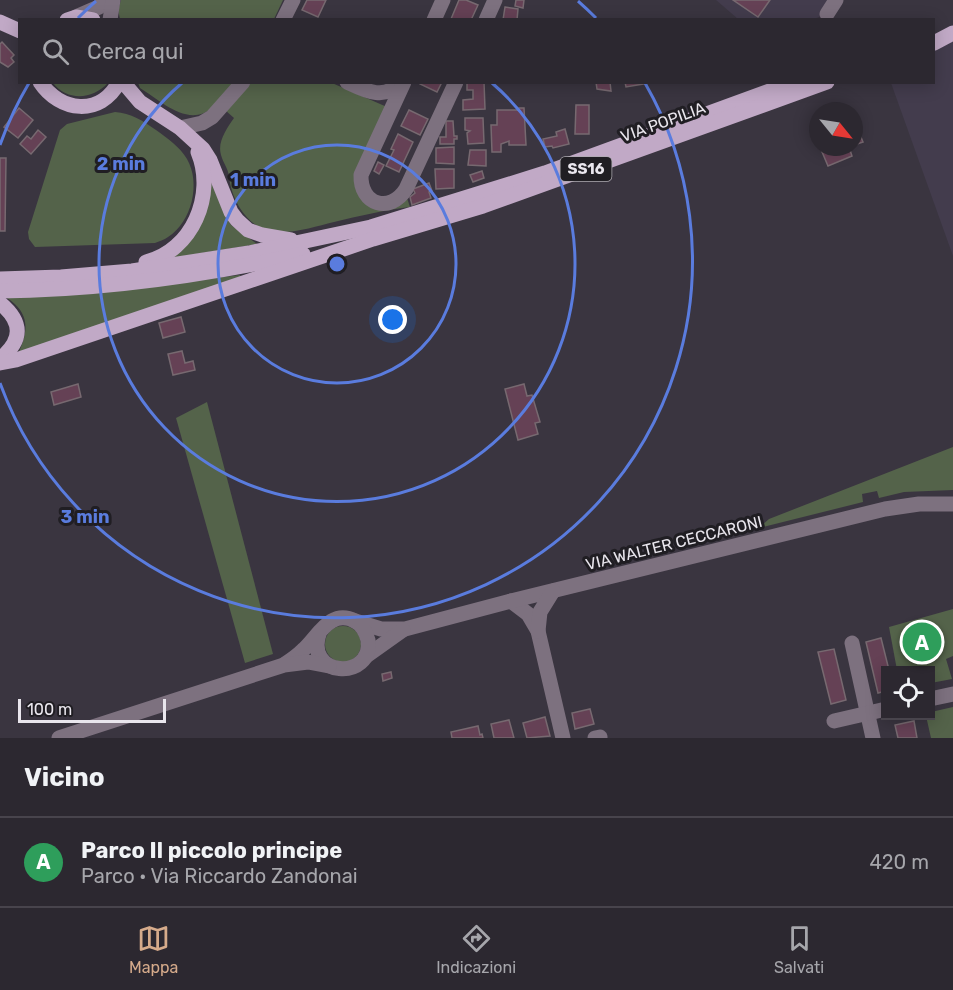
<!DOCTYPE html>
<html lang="it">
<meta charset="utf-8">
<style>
body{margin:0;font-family:Rubik,sans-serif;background:#38343c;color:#f1f3f6}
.controls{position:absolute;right:18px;bottom:18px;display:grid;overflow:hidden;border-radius:0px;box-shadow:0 3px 15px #0003}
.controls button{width:54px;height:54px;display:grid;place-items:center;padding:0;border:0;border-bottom:2px solid #48444c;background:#2c2830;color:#f1f3f6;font:30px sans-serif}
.compass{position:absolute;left:809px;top:102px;width:54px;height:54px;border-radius:50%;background:#2c2830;box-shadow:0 3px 15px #0003;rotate:120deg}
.scale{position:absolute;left:18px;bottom:15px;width:148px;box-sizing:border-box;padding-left:6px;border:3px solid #e9e6ed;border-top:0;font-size:16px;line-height:21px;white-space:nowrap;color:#e9e6ed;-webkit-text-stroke:4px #201e23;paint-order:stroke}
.you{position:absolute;left:393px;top:320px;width:21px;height:21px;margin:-15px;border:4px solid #fff;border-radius:50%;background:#1a73e8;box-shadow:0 0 0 9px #1a73e833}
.badge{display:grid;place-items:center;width:39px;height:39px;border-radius:50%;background:#d6ab8b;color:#fff;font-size:20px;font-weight:700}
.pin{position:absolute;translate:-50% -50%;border:3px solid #fff;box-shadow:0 2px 6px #0006}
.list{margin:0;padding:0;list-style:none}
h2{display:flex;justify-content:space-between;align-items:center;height:78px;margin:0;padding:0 24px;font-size:26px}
h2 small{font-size:20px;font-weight:400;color:#a6a6ab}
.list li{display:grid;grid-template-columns:39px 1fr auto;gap:18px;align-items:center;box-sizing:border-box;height:90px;padding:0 24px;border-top:2px solid #48444c}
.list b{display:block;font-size:22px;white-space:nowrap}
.list p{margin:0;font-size:20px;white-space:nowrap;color:#a6a6ab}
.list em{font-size:20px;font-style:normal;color:#a6a6ab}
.icon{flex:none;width:33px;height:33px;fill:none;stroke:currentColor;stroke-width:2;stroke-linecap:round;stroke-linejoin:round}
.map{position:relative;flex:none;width:953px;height:738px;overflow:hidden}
.search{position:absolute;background:#2c2830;box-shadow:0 3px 15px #0003;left:18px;right:18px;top:18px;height:66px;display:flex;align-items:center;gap:15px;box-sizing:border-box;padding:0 21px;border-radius:0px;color:#a6a6ab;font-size:22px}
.sheet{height:168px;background:#2c2830}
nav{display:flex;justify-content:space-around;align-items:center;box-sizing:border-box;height:84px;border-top:2px solid #48444c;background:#2c2830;font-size:16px;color:#a6a6ab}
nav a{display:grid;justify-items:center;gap:3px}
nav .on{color:#d6ab8b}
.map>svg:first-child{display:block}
.built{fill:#433c4d}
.green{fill:#54634a}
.building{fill:#654155;stroke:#776970;stroke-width:1.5}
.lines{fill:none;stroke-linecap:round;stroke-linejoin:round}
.minor{stroke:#7d717f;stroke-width:15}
.major{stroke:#c1a9c6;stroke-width:15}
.ring{fill:none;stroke:#5a7cde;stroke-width:3}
.labels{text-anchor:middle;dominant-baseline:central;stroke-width:6;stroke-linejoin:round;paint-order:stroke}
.shield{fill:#201e23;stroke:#adaab0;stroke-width:1.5}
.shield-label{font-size:15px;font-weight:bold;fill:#e9e6ed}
.street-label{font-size:16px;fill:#e9e6ed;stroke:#201e23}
.centre{fill:#5a7cde;stroke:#201e23;stroke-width:3}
.ring-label{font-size:18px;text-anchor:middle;font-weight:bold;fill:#5a7cde;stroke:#201e23;stroke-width:6;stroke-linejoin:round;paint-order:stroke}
</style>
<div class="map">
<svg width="953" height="738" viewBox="0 0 953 738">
<rect width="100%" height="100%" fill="#3a3540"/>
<g class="built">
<path d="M716 0H834L822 16 811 20 738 19Z"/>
<path d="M953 41V256L891 83 934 82V48Z"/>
</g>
<g class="green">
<path d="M121 0H283L274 19H120L118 10Z"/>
<path d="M53 83H108C93 99 68 102 53 83Z"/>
<path d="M138 83H234C227 91 220 100 212 108 188 128 161 101 140 88Z"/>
<path d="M251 83H332L387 107 359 169 363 198H407L410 207C384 210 359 216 334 222 313 227 288 236 266 230 245 223 231 198 229 176 228 168 223 163 221 155 217 142 227 128 234 118L225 110Z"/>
<path d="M115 112C131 113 143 121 156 130 167 138 180 147 187 159 201 183 192 222 168 237 164 240 159 241 155 243L35 247 29 239 28 232 60 130 67 124Z"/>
<path d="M210 179 222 208 231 225 257 244 172 258C198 232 210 218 210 179Z"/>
<path d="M240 275 241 277 18 354C29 331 30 313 7 298L127 289Z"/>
<path d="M207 402 273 654 245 663 176 418Z"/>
<path d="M953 447V490L904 492 879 498 877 491 862 494 863 502 759 528 769 519Z"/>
<path d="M953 609V656L946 659 952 679 931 683 930 670H897L889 627Z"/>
<circle cx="343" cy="644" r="18"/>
<path d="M953 707V738H931L926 716H930L931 712Z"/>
</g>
<g class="building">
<path d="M307 0H326L318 17 302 10Z"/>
<path d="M459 0H466L478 5 471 20 451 19Z"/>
<path d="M516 0H524L523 8 515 6Z"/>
<path d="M733 0H770L758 17Z"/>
<path d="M505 7 518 9 517 20H503Z"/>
<path d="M2 42 14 55 11 58 14 62 8 67 0 62V44Z"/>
<path d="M421 82H442L437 92 420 84Z"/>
<path d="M467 82H484L485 109 463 110V100L473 99V90H467Z"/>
<path d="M596 82H610L611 91 597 89Z"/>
<path d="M625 82H649V83L626 87Z"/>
<path d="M576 105H589V134H575Z"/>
<path d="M19 108 33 120 18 138 4 127Z"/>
<path d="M519 108H524L526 145H509V141L501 144V152H492L491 125H497V110H518Z"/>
<path d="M409 110 428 119 420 135 401 126Z"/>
<path d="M465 118H483L484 143 468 144 467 133 470 131 465 130Z"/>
<path d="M446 121H453L454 136H457V139H454V144H440V137H446Z"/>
<path d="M565 129 569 144 553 148 552 146 545 147 543 139 557 136 556 132Z"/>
<path d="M38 130 46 137 31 154 20 144 27 136 31 139Z"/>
<path d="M858 130 863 142 854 145V131Z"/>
<path d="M398 134 413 142 399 172 386 166 394 150 391 149Z"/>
<path d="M454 147V164L436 163V148Z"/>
<path d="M820 147H849L852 156 828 166Z"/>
<path d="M470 150H486V166L468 165Z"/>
<path d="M0 158H6L5 231H0Z"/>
<path d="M378 162 384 165 379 174 374 171Z"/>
<path d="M435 169H454V188L436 189Z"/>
<path d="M482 171 484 178 473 182 470 175Z"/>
<path d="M429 183 432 191 429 192 431 198 412 205 410 197 415 193 413 189Z"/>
<path d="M181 317 185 332 163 338 159 323Z"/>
<path d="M182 351 185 363 193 361 195 370 173 375 168 354Z"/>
<path d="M78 384 81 397 54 405 51 392Z"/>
<path d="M524 384 527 396 532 395 540 422 535 423 538 434 518 440 505 389Z"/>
<path d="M881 638 889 670H886V691L878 693 866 642Z"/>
<path d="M834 649 846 700 831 704 818 652Z"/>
<path d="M391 672 392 678 383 681 382 674Z"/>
<path d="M590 709 594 724 575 729 572 713Z"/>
<path d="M545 717 550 736 527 738 523 723Z"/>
<path d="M509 720 514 738H494L491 724Z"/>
<path d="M914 721 917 738H898L895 725Z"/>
<path d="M478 726 480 735 482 734 483 738H452L451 732Z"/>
</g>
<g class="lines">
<g class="minor">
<path d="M827 14 836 0"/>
<path d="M76 17 99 7 106 0"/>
<path d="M110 20 113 0"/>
<path d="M283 20 293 0"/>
<path d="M434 20 443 0"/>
<path d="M486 20 495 0"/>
<path d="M347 82C366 91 385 101 401 82"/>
<path d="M404 82 361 175C360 205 390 214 406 189L456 82"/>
<path d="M180 128 202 123 212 117 243 82"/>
<path d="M511 601 528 614 538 631 563 738"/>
<path d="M355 621 381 629H405L511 601 885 509 919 504H953"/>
<path d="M538 631 540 612 553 591"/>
<path d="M852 643 873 738"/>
<path d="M365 657 403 630"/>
<path d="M285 664C291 660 298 655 303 650 318 637 330 608 355 621 362 625 366 632 368 640 374 681 302 678 320 631"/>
<path d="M930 699 953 694"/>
<path d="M834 721 886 709"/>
<path d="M59 738 284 665 308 662 329 666"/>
<path d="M595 738 600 737"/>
</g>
<g class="major">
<path d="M67 20 76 17 93 20"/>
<path d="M0 22 20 31"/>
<path d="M934 43 953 33"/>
<path d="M40 82C60 112 100 117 119 82"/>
<path d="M123 82 140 102 180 128 203 149 210 160 231 212 237 220 248 230 262 235 291 240"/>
<path d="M146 262C192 251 216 195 198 152"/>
<path d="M0 279 61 277 132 271 249 253 371 227 545 173 794 82"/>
<path d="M0 291C103 290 202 276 303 254"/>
<path d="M0 303C23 322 23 340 0 359"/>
<path d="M0 363 16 360 373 239 483 206 827 82"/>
</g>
</g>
<g class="ring">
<circle cx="337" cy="264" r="119"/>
<path d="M492 83A238 238 0 1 1 182 83"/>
<path d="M0 145A357 357 0 0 1 29 83M78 18A357 357 0 0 1 96 1M578 1A357 357 0 0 1 596 18M645 83A357 357 0 1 1 0 383"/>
</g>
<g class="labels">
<rect class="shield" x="560.5" y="157" width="51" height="24" rx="4.5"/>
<g class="shield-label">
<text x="586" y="169">SS16</text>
</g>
<g class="street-label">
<text transform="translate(663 122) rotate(-20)">VIA POPILIA</text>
<text transform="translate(674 543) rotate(-14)">VIA WALTER CECCARONI</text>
</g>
</g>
<circle cx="337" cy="264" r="9" class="centre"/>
<g class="ring-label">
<text x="121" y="170">2 min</text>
<text x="253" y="186">1 min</text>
<text x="85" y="523">3 min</text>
</g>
</svg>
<div class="controls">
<button><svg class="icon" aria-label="locate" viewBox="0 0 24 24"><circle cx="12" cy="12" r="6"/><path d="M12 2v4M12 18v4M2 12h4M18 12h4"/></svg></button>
</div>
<svg class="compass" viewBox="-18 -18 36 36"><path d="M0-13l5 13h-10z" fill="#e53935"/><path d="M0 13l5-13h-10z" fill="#a6a6ab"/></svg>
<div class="scale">100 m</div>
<div class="you"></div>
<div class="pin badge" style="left:922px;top:642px;background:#2e9e5b">A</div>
<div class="search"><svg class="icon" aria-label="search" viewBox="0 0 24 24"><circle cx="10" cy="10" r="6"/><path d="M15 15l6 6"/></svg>Cerca qui</div>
</div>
<section class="sheet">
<h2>Vicino<small></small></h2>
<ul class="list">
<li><span class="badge" style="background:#2e9e5b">A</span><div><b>Parco Il piccolo principe</b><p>Parco · Via Riccardo Zandonai</p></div><em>420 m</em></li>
</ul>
</section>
<nav>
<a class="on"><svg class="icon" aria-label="map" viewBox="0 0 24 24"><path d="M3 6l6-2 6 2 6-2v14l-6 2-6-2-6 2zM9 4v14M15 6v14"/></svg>Mappa</a>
<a><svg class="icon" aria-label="directions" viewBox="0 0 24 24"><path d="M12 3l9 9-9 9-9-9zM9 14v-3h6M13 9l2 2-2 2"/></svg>Indicazioni</a>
<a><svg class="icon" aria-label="saved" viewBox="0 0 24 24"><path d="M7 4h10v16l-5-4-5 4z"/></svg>Salvati</a>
</nav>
